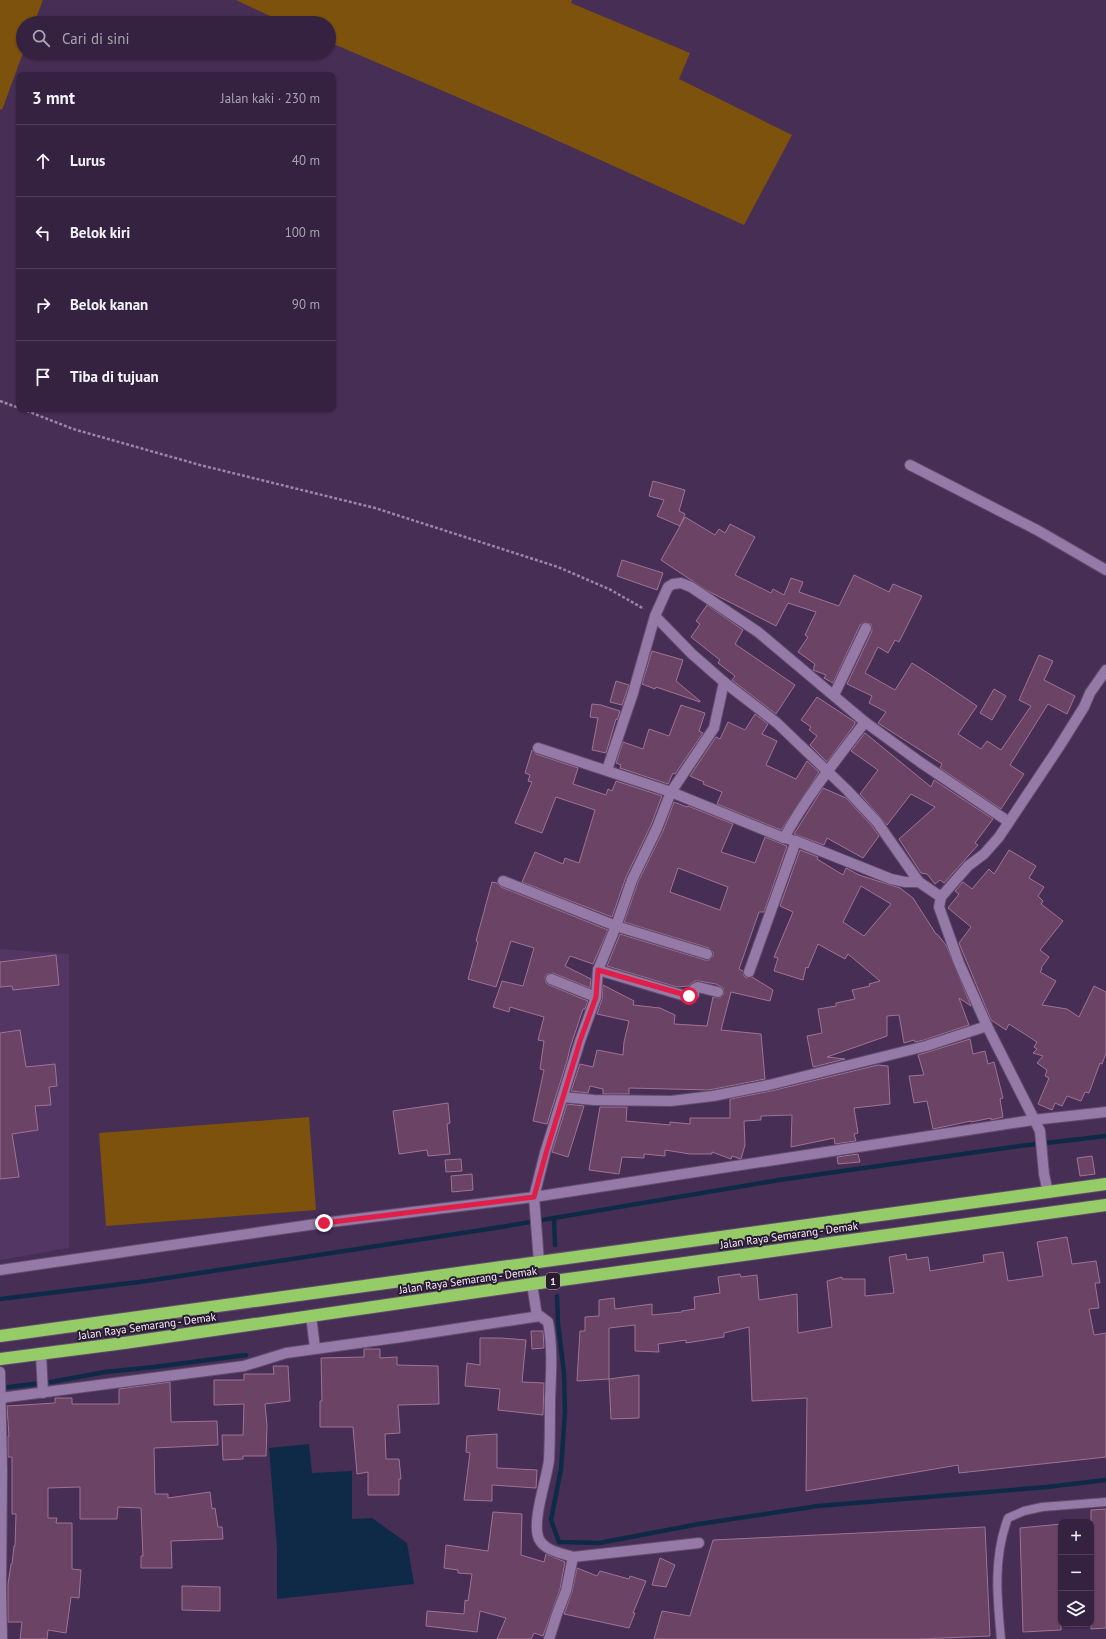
<!DOCTYPE html>
<html lang="id">
<meta charset="utf-8">
<style>
body{margin:0;font-family:"PT Sans",sans-serif;background:#3d2a47;color:#f1f3f6}
.controls{position:absolute;right:12px;bottom:12px;display:grid;overflow:hidden;border-radius:8px;box-shadow:0 1px 3px #0004}
.controls button{width:36px;height:36px;display:grid;place-items:center;padding:0;border:0;border-bottom:1px solid #4f3f59;background:#352240;color:#f1f3f6;font:20px sans-serif}
.stop{position:absolute;width:12px;height:12px;margin:-9px;border:3px solid #e11d48;border-radius:50%;background:#fff}
.stop.end{background:#e11d48;border-color:#fff;box-shadow:0 1px 4px #0008}
.list{margin:0;padding:0;list-style:none}
h2{display:flex;justify-content:space-between;align-items:center;height:52px;margin:0;padding:0 16px;font-size:17px}
h2 small{font-size:13px;font-weight:400;color:#aaa4b1}
.list li{display:grid;grid-template-columns:26px 1fr auto;gap:12px;align-items:center;box-sizing:border-box;height:72px;padding:0 16px;border-top:1px solid #4f3f59}
.list b{display:block;font-size:15px;white-space:nowrap}
.list em{font-size:13px;font-style:normal;color:#aaa4b1}
.icon{flex:none;width:22px;height:22px;fill:none;stroke:currentColor;stroke-width:2;stroke-linecap:round;stroke-linejoin:round}
.map{position:relative;flex:none;width:1106px;height:1639px;overflow:hidden}
.search{position:absolute;background:#352240;box-shadow:0 1px 3px #0004;left:16px;top:16px;width:320px;height:44px;display:flex;align-items:center;gap:10px;box-sizing:border-box;padding:0 14px;border-radius:22px;color:#aaa4b1;font-size:15px}
.panel{position:absolute;background:#352240;box-shadow:0 1px 3px #0004;left:16px;top:72px;width:320px;height:340px;border-radius:8px}
.map>svg:first-child{display:block}
.built{fill:#533663}
.green{fill:#7d520c}
.water{fill:#0f2a47}
.lines{fill:none;stroke-linecap:round;stroke-linejoin:round}
.stream{stroke:#0f2a47;stroke-width:4.5}
.building{fill:#6b4364;stroke:#9e7396;fill-rule:evenodd}
.lane-casing{stroke:#624d6d;stroke-width:10}
.street-casing{stroke:#624d6d;stroke-width:12}
.secondary-casing{stroke:#624d6d;stroke-width:12}
.highway-casing{stroke:#624d6d;stroke-width:14}
.path{stroke:#9a87a5;stroke-width:2.5;stroke-dasharray:3 2;stroke-linecap:butt}
.lane{stroke:#9579a6;stroke-width:8}
.street{stroke:#9579a6;stroke-width:10}
.secondary{stroke:#9579a6;stroke-width:10}
.highway{stroke:#95cc68;stroke-width:12}
.route{stroke:#e11d48;stroke-width:5}
.labels{text-anchor:middle;dominant-baseline:central;stroke-width:4;stroke-linejoin:round;paint-order:stroke}
.shield{fill:#281c2e;stroke:#b9adc0;stroke-width:1}
.shield-label{font-size:10px;font-weight:bold;fill:#f7ebfe}
.street-label{font-size:11px;fill:#f7ebfe;stroke:#281c2e}
</style>
<div class="map">
<svg width="1106" height="1639" viewBox="0 0 1106 1639">
<rect width="100%" height="100%" fill="#472e55"/>
<path class="built" d="M0 949 69 954V1248L0 1260Z"/>
<g class="green">
<path d="M0 0H43L34 23H23V53L2 110 0 109Z"/>
<path d="M236 0H572L571 3 690 53 679 79 792 135 744 225 534 130 329 42V23H285Z"/>
<path d="M309 1117 316 1210 106 1226 99 1133Z"/>
</g>
<path class="water" d="M309 1444 312 1473 352 1471V1519L372 1518 407 1543 414 1584 277 1599V1548L269 1448Z"/>
<g class="lines">
<g class="stream">
<path d="M554 1218 555 1245"/>
<path d="M557 1296 558 1323 564 1373 565 1412 561 1469 551 1520 559 1542 599 1543 699 1524 818 1506 1047 1487 1106 1480"/>
<path d="M0 1299 147 1281 495 1228 779 1180 1020 1146 1106 1136"/>
<path d="M0 1388 51 1382 105 1372 154 1367 246 1355"/>
</g>
</g>
<g class="building">
<path d="M653 481 685 490 679 511 685 514 680 526 657 516 664 500 649 496Z"/>
<path d="M685 517 715 535 719 529 725 533 730 524 755 537 735 575 771 593 773 589 784 595 791 578 803 582 799 592 839 606 854 575 889 592 893 584 922 596 899 642 895 640 888 653 878 647 865 673 895 690 912 663 928 673 977 706 958 734 981 749 987 741 1001 750 1031 706 1019 700 1039 655 1053 661 1044 680 1075 696 1067 714 1048 704 1010 765 1024 774 1001 809 940 768 942 764 878 723 886 712 869 703 872 696 847 684 872 631 871 624 865 622 860 625 833 683 824 678 826 675 813 670 815 664 798 652 808 637 805 635 816 612 788 603 776 626 706 590 661 560Z"/>
<path d="M622 560 663 573 657 590 617 576Z"/>
<path d="M707 605 743 630 735 644 795 685 776 714 732 680 735 676 718 663 720 660 691 637 700 624 696 621Z"/>
<path d="M652 651 683 660 676 681 700 701V702L656 687 655 689 642 684Z"/>
<path d="M616 681 629 685 622 705 610 702Z"/>
<path d="M994 689 1006 696 992 720 980 713Z"/>
<path d="M817 697 855 722V724L827 762 810 745 817 736 809 730 811 727 801 720Z"/>
<path d="M592 704 601 705 620 711 617 720 616 719 606 753 592 750 598 718 590 717Z"/>
<path d="M681 705 705 713 699 731 703 733 675 774 673 773 668 784 620 768 621 765 616 763 623 742 643 749 649 729 669 736Z"/>
<path d="M755 714 768 724 762 734 777 741 766 765 796 779 807 761 819 772 781 830 717 804 722 792 703 784 704 782 690 776 716 737 720 739 728 722 745 730Z"/>
<path d="M865 733 931 787 934 780 993 819 975 843 978 845 944 883 940 880 935 884 927 874 921 873 899 839 935 807 911 794 887 825 860 794 878 770 851 751Z"/>
<path d="M532 750 536 754 578 768 573 784 606 795 608 789 612 791 616 781 662 796 651 825 626 877 612 917 522 882 535 852 563 864 565 858 579 863 595 810 556 797 542 833 515 823 532 782 528 781 530 775 525 773Z"/>
<path d="M823 788 846 798 872 826 879 836 863 858 827 838 824 845 794 834Z"/>
<path d="M674 802 687 807 688 806 733 824 721 852 755 863 765 837 787 846 764 912H759L739 969 743 971 744 976 746 978 752 977 773 990 770 1001 731 992 721 1030 761 1034 765 1079 709 1090 629 1088V1094H603V1089L590 1086 588 1093 571 1091 580 1064 593 1067 597 1050 623 1055 624 1042 629 1021 597 1014 602 999 603 985 634 1001 633 1005 660 1008 675 1015 674 1024 707 1026 713 997 720 998 724 994 723 988 716 984 699 981H695L688 986 677 987 607 966 620 934 705 960H709L713 956V952L709 948 624 922 638 882 663 831ZM678 868 728 887 720 910 670 892Z"/>
<path d="M800 850 818 857 817 859 843 875 846 868 859 875 900 888 913 898 936 934H937L946 945 971 1006 959 998 969 1025 924 1040 915 1042 914 1040 904 1043 899 1015 887 1016V1036L827 1057 845 1059 813 1067 807 1036 822 1033 818 1009 836 1006V1003L855 999 852 990 870 986 869 984 880 981 848 954 845 959 818 944 808 968 806 967 803 980 774 971 778 958 774 957 793 912 780 906ZM861 886 891 904 864 936 843 922Z"/>
<path d="M1009 850 1036 866 1029 878 1044 887 1038 896 1043 901 1041 904 1063 921 1040 950 1049 957 1041 968 1042 969 1040 972 1056 981 1042 1005 1067 1009 1079 1017 1094 986 1106 992V1053L1102 1064 1100 1063 1089 1093 1085 1092 1081 1101 1067 1096 1062 1106 1055 1103 1052 1110 1038 1104 1049 1078 1045 1076 1047 1070 1037 1063 1043 1056 1033 1053 1037 1049 1034 1047 1037 1042 1009 1024 1006 1030 991 1020 959 943 971 927 948 908 959 894 955 891 963 882 972 889 989 869 994 874Z"/>
<path d="M492 882 497 883 501 887 608 930 593 964 570 956 565 966 591 979 590 988 553 973 547 974 545 977 546 983 549 985 588 1001 585 1009H583L570 1048 567 1061 547 1124 533 1121 544 1070 540 1069 544 1041 538 1040 544 1017 510 1007 509 1012 493 1007 502 981 523 986 534 948 511 941 496 987 468 979 478 942 476 941Z"/>
<path d="M56 955 59 985 13 990 12 986 0 987V962Z"/>
<path d="M20 1030 26 1067 55 1064 57 1086 49 1087 51 1105 35 1106 38 1130 12 1134 19 1177 0 1179V1033Z"/>
<path d="M970 1039 973 1054 985 1051 988 1064 994 1062 1003 1098 1000 1099 1003 1117 991 1120V1118L971 1122V1121L933 1129 927 1101 914 1103 909 1076 924 1075 918 1055Z"/>
<path d="M878 1065 888 1066 890 1104 854 1108 858 1133 854 1134 856 1141 835 1144 834 1138 791 1147 792 1115 761 1116V1120L744 1121 745 1145 741 1159 732 1156 731 1159 712 1152V1154H690L665 1150V1156L644 1154V1158L622 1157 619 1174 589 1170 600 1107H627L626 1121 670 1125V1122L690 1124V1118H730V1099L771 1091Z"/>
<path d="M448 1103 450 1123 447 1124 450 1154 428 1156 427 1150 399 1154 393 1111Z"/>
<path d="M567 1104 584 1106 568 1157 552 1152Z"/>
<path d="M858 1154 860 1162 838 1164 837 1157Z"/>
<path d="M1092 1156 1095 1174 1080 1176 1077 1158Z"/>
<path d="M461 1159 462 1171 446 1172 445 1160Z"/>
<path d="M472 1174 473 1190 452 1192 451 1176Z"/>
<path d="M1067 1237 1072 1264 1096 1261 1100 1283H1095L1099 1308 1089 1309 1094 1335 1106 1333V1457L959 1473 958 1465 806 1491 807 1398 752 1401 749 1327 724 1333V1337L686 1343V1340L658 1344 659 1352 635 1351V1325L609 1328V1379L577 1381 580 1331H585V1317L599 1316V1300L614 1298 615 1309 652 1304V1315L682 1312V1311L695 1309 694 1297 720 1293 718 1277 740 1274 741 1277 757 1275 759 1300 797 1294 798 1333 832 1327 827 1281 842 1277V1279H865V1296L894 1293 889 1257 906 1254 907 1260 928 1257 930 1271 984 1262 983 1255 1003 1252 1008 1281 1043 1276 1037 1242Z"/>
<path d="M531 1331H543L544 1348 532 1349Z"/>
<path d="M480 1338H501L526 1340 522 1382 544 1383 543 1415 498 1410 500 1389 465 1386 467 1363 480 1365Z"/>
<path d="M364 1349H380V1358L397 1357V1365L438 1366 439 1404 398 1405 400 1433 385 1434 386 1459H399L401 1479H399V1495H368V1472L357 1474 353 1427H320V1401H322L321 1358 364 1357Z"/>
<path d="M273 1366H288L290 1401 265 1404 267 1425 266 1456H243V1459L223 1460 222 1435H243L244 1404 214 1405V1380H244V1374H274Z"/>
<path d="M639 1375V1418L611 1419 609 1379Z"/>
<path d="M170 1382 171 1422 217 1421 218 1445 154 1448 155 1494H168V1498L210 1492 212 1509 215 1508 218 1527H222L223 1539 171 1541 172 1568H141V1556H143L141 1508 118 1507 117 1519H80V1487L48 1488V1518H57L56 1523H72V1569L81 1570 79 1598 71 1597 66 1633 48 1630 47 1639H20L22 1622H8V1584L11 1564H12L14 1546H15L16 1514H12V1457H8V1436H9L7 1406 55 1403V1398H72V1404H119V1389Z"/>
<path d="M497 1434V1468L537 1470 536 1488 492 1485V1501L464 1500 470 1453 466 1452 467 1436Z"/>
<path d="M1106 1509V1628L1091 1629V1510Z"/>
<path d="M493 1512 522 1514 521 1555 544 1562 546 1554 565 1562 560 1589 543 1636 534 1633 531 1639H497L506 1618 480 1611 477 1632 426 1626 427 1611 464 1614 465 1600 468 1601 472 1574 458 1573V1570L444 1568 446 1545 488 1551Z"/>
<path d="M1061 1524V1630L1023 1632 1020 1528Z"/>
<path d="M985 1527 990 1636 919 1639H654L662 1611 690 1616 713 1540Z"/>
<path d="M660 1558 675 1565 666 1587 652 1585Z"/>
<path d="M577 1568 597 1576 600 1571 629 1579 630 1576 646 1581 633 1613H635L629 1628 564 1614 572 1592Z"/>
<path d="M182 1586 220 1587V1611L182 1610Z"/>
</g>
<g class="lines">
<defs>
<path id="lane" d="M1001 1639C997 1598 993 1557 1008 1518L1024 1511 1042 1507 1106 1502"/>
<g id="street">
<path d="M910 465 1037 530 1106 570"/>
<path d="M655 616 692 654 724 682 777 723 847 790 877 822 919 882 941 897"/>
<path d="M834 695 866 628"/>
<path d="M538 748 671 792 784 838 796 841 891 879 905 882H919"/>
<path d="M607 770 633 693 655 616 668 587 673 584 681 583 691 587 758 632 865 722 920 762 1009 822"/>
<path d="M784 838C806 797 837 759 865 722"/>
<path d="M503 881 616 926 707 954"/>
<path d="M598 970 682 995 689 996 694 994V989L698 987 718 992"/>
<path d="M749 972 796 841"/>
<path d="M551 979 596 997"/>
<path d="M563 1097 594 1100 671 1101 713 1096 769 1085 926 1046 987 1026"/>
<path d="M1048 1193 1044 1174 1040 1131 987 1026 959 963 939 907 941 897 968 866 984 854 999 837 1059 747 1084 707 1090 693 1106 670"/>
<path d="M539 1262 534 1197 545 1153 580 1041 596 997 598 970 616 926 632 880 657 828 671 792 714 728 724 682"/>
<path d="M532 1284 537 1316"/>
<path d="M311 1316 315 1348"/>
<path d="M41 1354 43 1393"/>
<path d="M0 1372 2 1470 1 1590 2 1639"/>
<path d="M0 1398 244 1366 286 1353 402 1337 540 1316 548 1322C553 1347 551 1374 550 1399 550 1419 550 1440 549 1460 547 1479 531 1522 539 1539 545 1551 561 1553 573 1557L566 1591 557 1614 549 1639"/>
<path d="M573 1557 699 1543"/>
</g>
<path id="secondary" d="M0 1270 323 1223 534 1197 1033 1120 1106 1112"/>
<g id="highway">
<path d="M0 1336 1106 1184"/>
<path d="M0 1359 124 1343 532 1284 1106 1205"/>
</g>
</defs>
<use href="#lane" class="lane-casing"/>
<use href="#street" class="street-casing"/>
<use href="#secondary" class="secondary-casing"/>
<use href="#highway" class="highway-casing"/>
<g class="path">
<path d="M0 401 19 408"/>
<path d="M22 409 73 429 200 465 375 508 558 567 611 590 644 609"/>
</g>
<use href="#lane" class="lane"/>
<use href="#street" class="street"/>
<use href="#secondary" class="secondary"/>
<use href="#highway" class="highway"/>
</g>
<g class="lines">
<path class="route" d="M324 1223 534 1197 546 1153 580 1041 596 997 598 970 689 996"/>
</g>
<g class="labels">
<rect class="shield" x="546" y="1273" width="14" height="16" rx="3"/>
<g class="shield-label">
<text x="553" y="1281">1</text>
</g>
<g class="street-label">
<text transform="translate(789 1235) rotate(-8)">Jalan Raya Semarang - Demak</text>
<text transform="translate(468 1280) rotate(-8)">Jalan Raya Semarang - Demak</text>
<text transform="translate(147 1326) rotate(-8)">Jalan Raya Semarang - Demak</text>
</g>
</g>
</svg>
<div class="controls">
<button>+</button>
<button>−</button>
<button><svg class="icon" aria-label="layers" viewBox="0 0 24 24"><path d="M12 4l9 5-9 5-9-5zM3 14l9 5 9-5"/></svg></button>
</div>
<div class="stop" style="left:689px;top:996px"></div>
<div class="stop end" style="left:324px;top:1223px"></div>
<div class="search"><svg class="icon" aria-label="search" viewBox="0 0 24 24"><circle cx="10" cy="10" r="6"/><path d="M15 15l6 6"/></svg>Cari di sini</div>
<section class="panel">
<h2>3 mnt<small>Jalan kaki · 230 m</small></h2>
<ul class="list">
<li><svg class="icon" aria-label="ahead" viewBox="0 0 24 24"><path d="M12 20V5M6 11l6-6 6 6"/></svg><div><b>Lurus</b></div><em>40 m</em></li>
<li><svg class="icon" aria-label="left" viewBox="0 0 24 24"><path d="M17 20v-9H6M10 6l-5 5 5 5"/></svg><div><b>Belok kiri</b></div><em>100 m</em></li>
<li><svg class="icon" aria-label="right" viewBox="0 0 24 24"><path d="M7 20v-9h11M14 6l5 5-5 5"/></svg><div><b>Belok kanan</b></div><em>90 m</em></li>
<li><svg class="icon" aria-label="arrive" viewBox="0 0 24 24"><path d="M6 21V4h12l-3 4 3 4H6"/></svg><div><b>Tiba di tujuan</b></div></li>
</ul>
</section>
</div>
